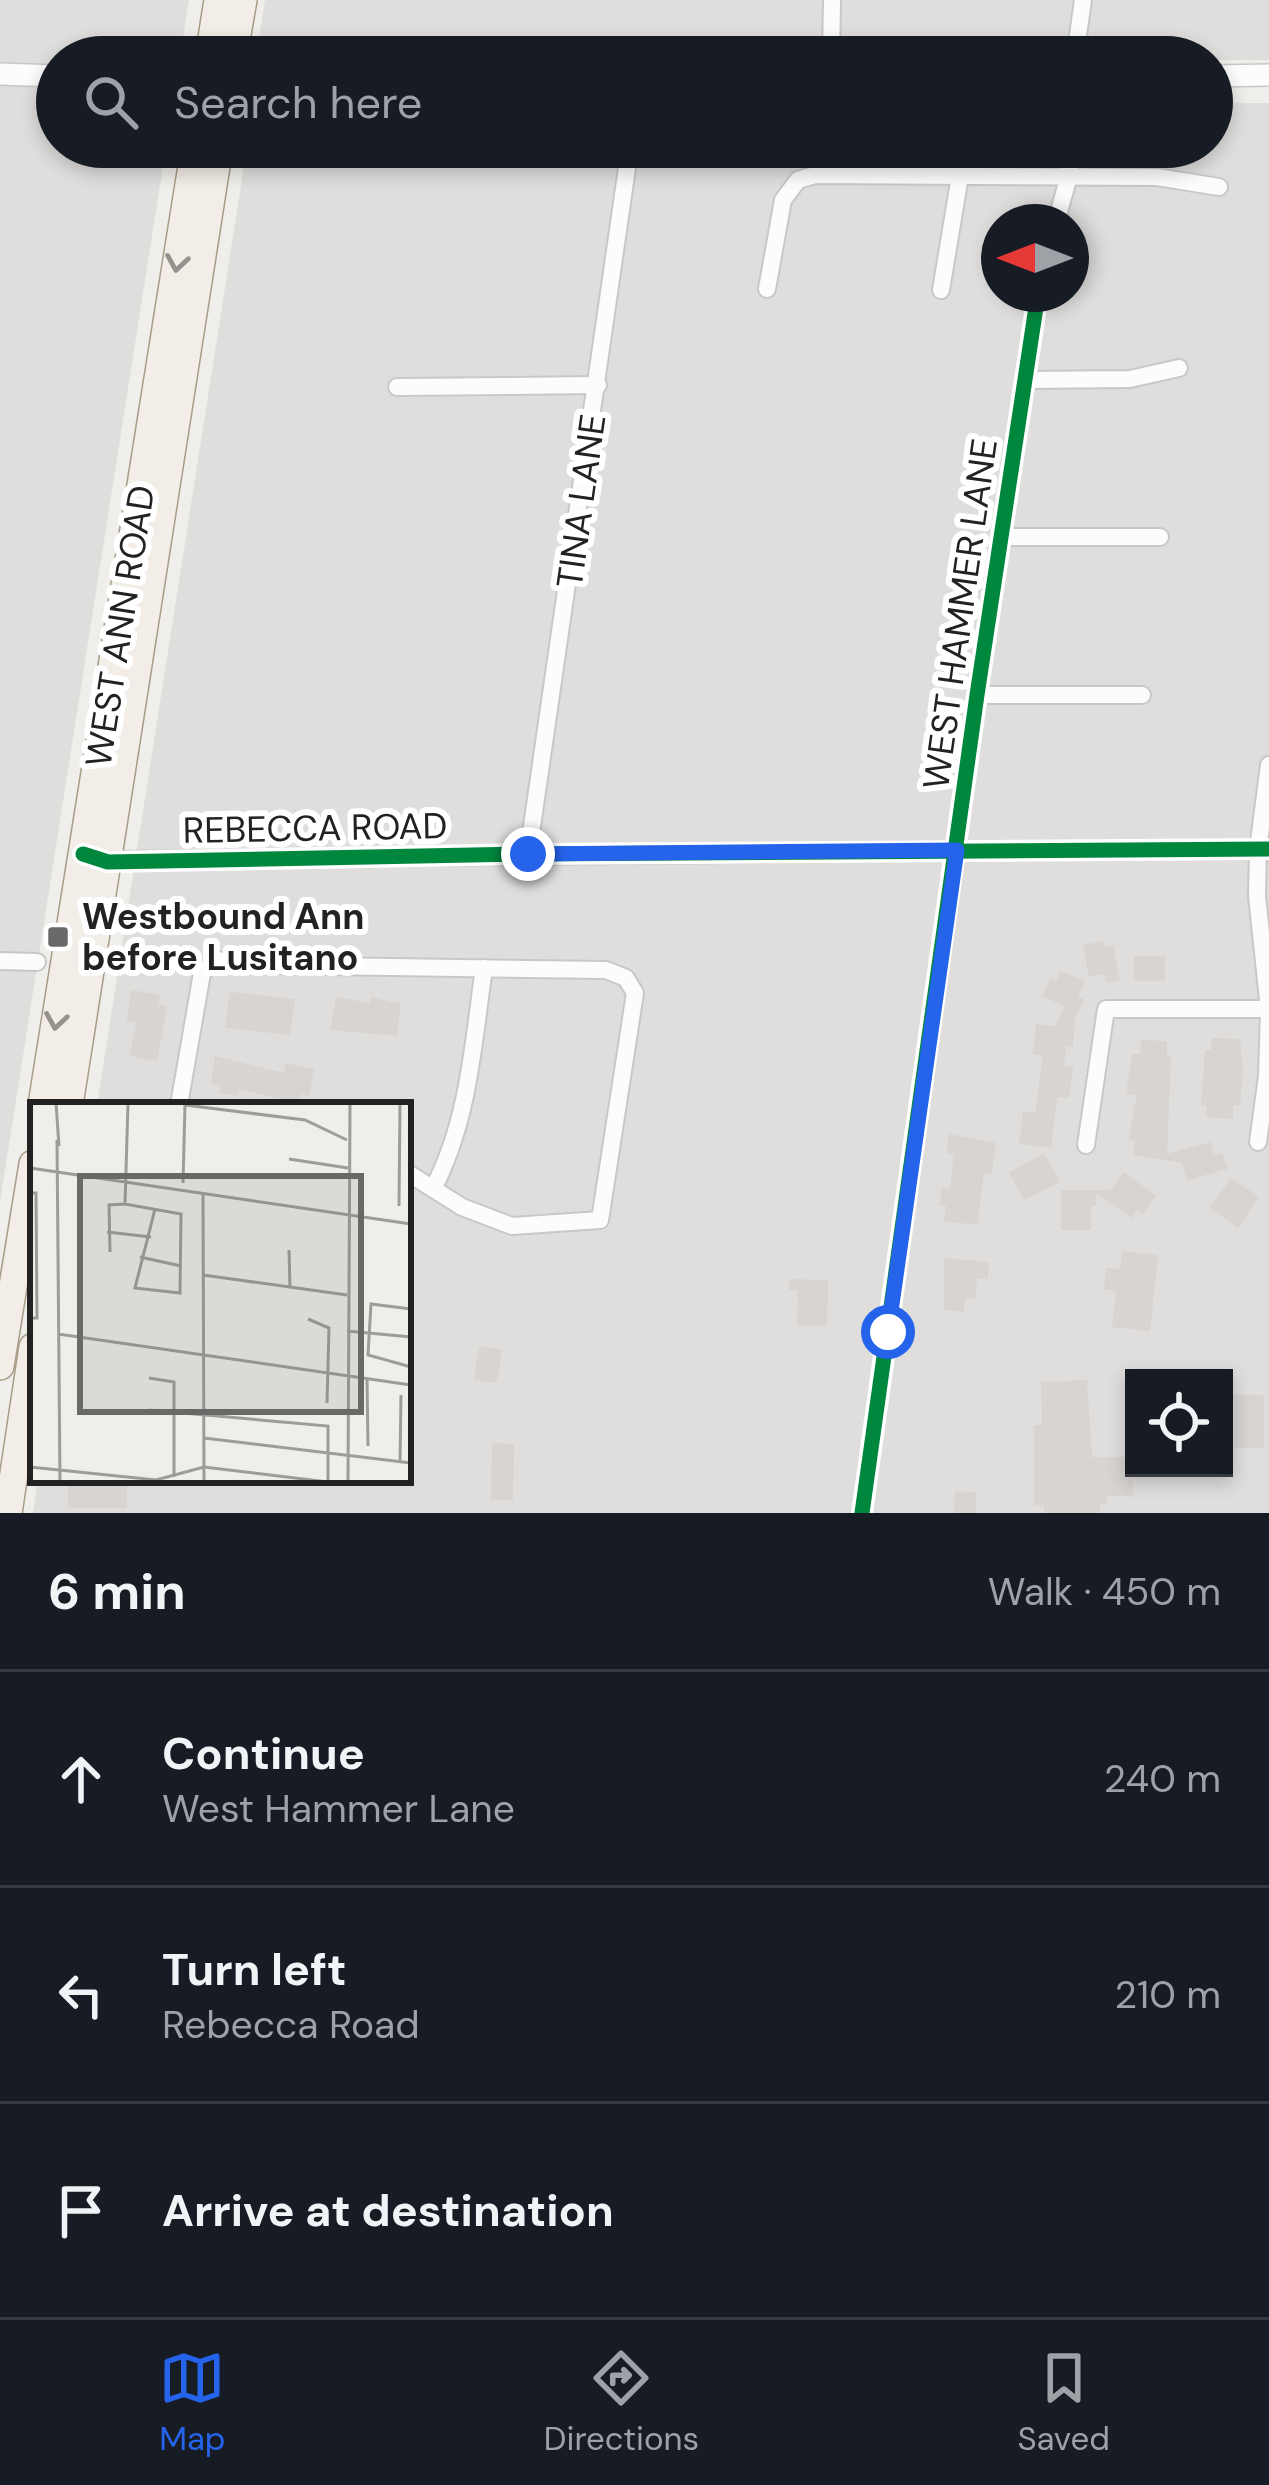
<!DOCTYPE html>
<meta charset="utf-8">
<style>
body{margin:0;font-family:"DM Sans",sans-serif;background:#20242c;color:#f1f3f6}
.controls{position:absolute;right:36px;bottom:36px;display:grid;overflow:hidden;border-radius:0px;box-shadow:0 6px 18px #0003}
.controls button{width:108px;height:108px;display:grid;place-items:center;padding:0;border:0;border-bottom:3px solid #363941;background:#171b24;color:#f1f3f6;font:60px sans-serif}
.compass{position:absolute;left:981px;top:204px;width:108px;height:108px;border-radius:50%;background:#171b24;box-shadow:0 6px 18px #0003;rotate:270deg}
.stop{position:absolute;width:36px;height:36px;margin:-27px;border:9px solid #2563eb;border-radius:50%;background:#fff}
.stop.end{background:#2563eb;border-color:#fff;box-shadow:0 3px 12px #0008}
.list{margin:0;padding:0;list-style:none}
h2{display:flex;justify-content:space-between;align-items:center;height:156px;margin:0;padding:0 48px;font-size:51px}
h2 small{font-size:39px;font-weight:400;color:#9ea1a6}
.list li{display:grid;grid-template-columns:78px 1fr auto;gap:36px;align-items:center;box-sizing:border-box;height:216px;padding:0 48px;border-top:3px solid #363941}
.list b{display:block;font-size:45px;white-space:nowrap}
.list p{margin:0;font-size:39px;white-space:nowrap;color:#9ea1a6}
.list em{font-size:39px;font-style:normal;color:#9ea1a6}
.icon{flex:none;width:66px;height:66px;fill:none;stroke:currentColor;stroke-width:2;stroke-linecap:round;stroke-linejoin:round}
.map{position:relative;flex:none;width:1269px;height:1513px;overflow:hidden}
.search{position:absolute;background:#171b24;box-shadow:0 6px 18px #0003;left:36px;right:36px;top:36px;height:132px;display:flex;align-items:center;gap:30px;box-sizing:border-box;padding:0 42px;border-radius:66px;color:#9ea1a6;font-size:45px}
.sheet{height:804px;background:#171b24}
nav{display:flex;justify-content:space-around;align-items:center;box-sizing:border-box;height:168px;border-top:3px solid #363941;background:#171b24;font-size:33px;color:#9ea1a6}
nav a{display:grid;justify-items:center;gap:6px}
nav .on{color:#2563eb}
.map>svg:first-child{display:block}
.residential{fill:#dfdedc;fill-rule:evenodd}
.building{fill:#d7d4d2}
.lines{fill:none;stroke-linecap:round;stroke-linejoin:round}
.minor-casing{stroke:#c9c8c7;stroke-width:20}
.tertiary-casing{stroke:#c9c8c7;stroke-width:24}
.primary-casing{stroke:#a79c86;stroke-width:30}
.minor{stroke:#fdfcfc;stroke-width:16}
.tertiary{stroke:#fdfcfc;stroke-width:21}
.primary{stroke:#f3ede7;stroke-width:27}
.cycleway-casing{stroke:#fff;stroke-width:22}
.cycleway{stroke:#00873e;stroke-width:15}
.oneway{stroke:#95928e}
.route{stroke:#2563eb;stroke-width:15}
.poi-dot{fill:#6a6968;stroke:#fff;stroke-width:4.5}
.labels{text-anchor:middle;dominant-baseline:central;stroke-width:12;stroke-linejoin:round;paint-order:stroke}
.street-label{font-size:36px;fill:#222;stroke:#fff}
.poi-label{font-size:36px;font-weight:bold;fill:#222;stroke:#fff;text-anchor:start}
.inset-road{fill:none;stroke:#9e9c9b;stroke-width:3}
.view{fill:#6a6968;fill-opacity:0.15;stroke:#6a6968;stroke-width:6}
.inset-edge{fill:none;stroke:#222;stroke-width:6}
</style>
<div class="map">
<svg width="1269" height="1513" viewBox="0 0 1269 1513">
<rect width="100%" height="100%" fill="#f0eeeb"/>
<g class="residential">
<path d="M0 0H189L180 57H57V147H166L0 1202Z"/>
<path d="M265 0H1269V60H1212V57H256Z"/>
<path d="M1212 103H1269V1513H33L38 1480H408V1105H97L247 147H1212ZM999 222H1071V294H999ZM1134 1378H1224V1468H1134Z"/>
</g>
<g class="building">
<path d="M1104 941 1105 947 1113 945 1120 980 1106 983 1105 974 1089 977 1083 945Z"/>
<rect x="1134" y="956" width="31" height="25"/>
<path d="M1060 971 1085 981 1078 997 1084 999 1075 1019 1073 1047 1066 1046 1064 1066 1073 1067 1069 1098 1057 1097 1051 1148 1019 1144 1023 1112 1035 1113 1043 1055 1033 1054 1036 1024 1056 1026 1065 1006 1042 996 1050 979 1056 982Z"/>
<path d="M131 990 160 995 158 1005 167 1007 157 1061 130 1056 136 1023 127 1021Z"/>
<path d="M230 992 295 999 290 1035 225 1028Z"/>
<path d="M336 997 370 1003 371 997 401 1004 397 1036 330 1030Z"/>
<path d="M1212 1038 1240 1039 1243 1070 1240 1105H1233V1119L1206 1117 1207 1106 1201 1105 1205 1050H1211Z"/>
<path d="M1141 1040 1167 1041V1055L1171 1056 1167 1154 1211 1142 1214 1155 1222 1153 1227 1169 1187 1180 1182 1163 1133 1155 1135 1141 1128 1140 1137 1095 1126 1094 1132 1054H1140Z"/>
<path d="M215 1056 284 1073 285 1063 314 1069 309 1096 300 1094 299 1104 239 1089 238 1096 219 1093 220 1086 211 1084Z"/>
<path d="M949 1134 996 1143 992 1174 984 1173 977 1225 944 1221 946 1206 939 1205 942 1187 950 1189 954 1154 947 1153Z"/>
<path d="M1044 1153 1060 1182 1024 1200 1009 1173Z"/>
<path d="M1124 1172 1156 1196 1143 1214 1137 1210 1132 1218 1096 1193V1206H1091V1230H1061V1190H1111Z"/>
<path d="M1231 1178 1259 1197 1238 1228 1210 1208Z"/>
<path d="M1122 1251 1158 1255 1150 1331 1112 1327 1116 1291 1104 1289 1106 1268 1120 1269Z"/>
<path d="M944 1258 989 1262 988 1279 977 1278 976 1299 965 1298 964 1312 944 1310Z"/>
<path d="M789 1279 828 1280 827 1326 797 1325 798 1290H789Z"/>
<path d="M479 1346 502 1350 497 1383 474 1380Z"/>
<path d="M1087 1380 1092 1457H1132L1133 1496H1107V1504H1100V1513H1044V1505L1034 1506V1425H1042L1041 1382Z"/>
<rect x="1224" y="1395" width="40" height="53"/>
<path d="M492 1443 514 1444 513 1500H491Z"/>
<rect x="68" y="1484" width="59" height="24"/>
<path d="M955 1491 976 1492V1513H954Z"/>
</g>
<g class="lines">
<defs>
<g id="minor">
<path d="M831 57 832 0"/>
<path d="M1075 57 1083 0"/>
<path d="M1056 222 1069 176 1072 147"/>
<path d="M767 289 783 200 798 180 815 175 1157 177 1219 187"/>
<path d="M941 290 960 176"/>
<path d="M1025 380 1130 379 1179 368"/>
<path d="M397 387 598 385"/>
<path d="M1001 537H1160"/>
<path d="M977 695H1142"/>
<path d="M528 854 630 147"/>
<path d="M100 860 1269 849"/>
<path d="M0 961 37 962"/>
<path d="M179 1105 202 973 216 960 249 965 606 970 626 978 635 993 600 1220 512 1226 462 1207 408 1173"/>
<path d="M1258 1142 1267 1076 1269 1009 1257 896 1258 849 1269 765"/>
<path d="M1086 1145 1106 1009H1269"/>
<path d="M433 1189C469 1120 473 1044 484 968"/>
<path d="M862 1513 977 695 1038 294"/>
</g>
<g id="tertiary">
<path d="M0 74 57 76"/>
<path d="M1212 76 1269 75"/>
</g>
<g id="primary">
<path d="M209 57 218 0"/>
<path d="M233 57 243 0"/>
<path d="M42 1105 195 147"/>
<path d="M69 1105 219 147"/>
<path d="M0 1366 33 1164"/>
<path d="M8 1513 33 1347"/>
</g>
</defs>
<use href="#minor" class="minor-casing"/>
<use href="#tertiary" class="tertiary-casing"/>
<use href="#primary" class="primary-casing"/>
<use href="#minor" class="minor"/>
<use href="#tertiary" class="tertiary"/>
<use href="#primary" class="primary"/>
<defs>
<g id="cycleway">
<path d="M83 854 108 862 528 854 1269 849"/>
<path d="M862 1513 977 695 1038 294"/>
</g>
</defs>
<use href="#cycleway" class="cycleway-casing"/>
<use href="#cycleway" class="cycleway"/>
</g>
<defs><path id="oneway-chevron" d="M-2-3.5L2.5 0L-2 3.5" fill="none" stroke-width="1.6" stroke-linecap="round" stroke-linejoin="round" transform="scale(3)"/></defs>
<g class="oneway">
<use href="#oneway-chevron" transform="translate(177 263) rotate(99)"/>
<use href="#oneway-chevron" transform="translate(56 1021) rotate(99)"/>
</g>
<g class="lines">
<path class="route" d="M528 854 957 850 888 1332"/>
</g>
<rect class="poi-dot" x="46" y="925" width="24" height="24" rx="6"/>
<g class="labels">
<g class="street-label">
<text transform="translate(581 501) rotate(-82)">TINA LANE</text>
<text transform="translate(960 614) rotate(-82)">WEST HAMMER LANE</text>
<text transform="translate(120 626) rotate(-81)">WEST ANN ROAD</text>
<text transform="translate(315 828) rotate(-1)">REBECCA ROAD</text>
</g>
<g class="poi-label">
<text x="82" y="916">Westbound Ann<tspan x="82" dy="41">before Lusitano</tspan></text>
</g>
</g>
<g transform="translate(30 1102)">
<rect width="381" height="381" fill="#f0eeeb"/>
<path class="inset-road" d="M26 1 29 44M27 38 30 380M259 57 318 66M0 66 381 122M153 81 155 3 275 18 317 38M173 90 174 380M0 91H6L7 216H0M95 102 98 1M369 104 370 1M77 130 121 135M259 148 260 186M80 150 79 103 95 102 151 112 150 191 105 186 125 107M110 155 151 164M173 173 317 193M381 207 341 202 338 253 381 265M278 217 299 226 297 301M317 229 381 235M28 232 381 283M119 276 144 280V375M337 277 338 344M174 336 381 361M370 360 371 293M0 365 126 378 174 365 298 380V324L119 308M318 380 320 1"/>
<path class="view" d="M50 74H331V310H50Z"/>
<rect width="381" height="381" class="inset-edge"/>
</g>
</svg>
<div class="controls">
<button><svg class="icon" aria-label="locate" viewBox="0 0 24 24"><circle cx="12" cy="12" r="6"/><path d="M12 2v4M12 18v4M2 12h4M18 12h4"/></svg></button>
</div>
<svg class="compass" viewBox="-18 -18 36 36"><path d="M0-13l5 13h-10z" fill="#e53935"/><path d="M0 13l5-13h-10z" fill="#9ea1a6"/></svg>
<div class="stop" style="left:888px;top:1332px"></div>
<div class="stop end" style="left:528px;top:854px"></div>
<div class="search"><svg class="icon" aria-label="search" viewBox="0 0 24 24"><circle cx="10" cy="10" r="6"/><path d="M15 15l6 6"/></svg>Search here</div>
</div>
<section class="sheet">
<h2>6 min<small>Walk · 450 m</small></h2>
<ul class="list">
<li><svg class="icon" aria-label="ahead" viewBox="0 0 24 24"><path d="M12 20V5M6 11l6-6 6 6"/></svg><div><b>Continue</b><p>West Hammer Lane</p></div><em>240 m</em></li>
<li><svg class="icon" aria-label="left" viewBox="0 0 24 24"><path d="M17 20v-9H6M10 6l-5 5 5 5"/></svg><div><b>Turn left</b><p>Rebecca Road</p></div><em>210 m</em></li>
<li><svg class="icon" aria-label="arrive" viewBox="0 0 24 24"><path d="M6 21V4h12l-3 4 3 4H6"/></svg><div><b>Arrive at destination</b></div></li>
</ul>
</section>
<nav>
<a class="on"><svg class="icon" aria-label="map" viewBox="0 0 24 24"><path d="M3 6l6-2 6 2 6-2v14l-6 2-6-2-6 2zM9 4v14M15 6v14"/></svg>Map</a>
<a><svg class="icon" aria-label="directions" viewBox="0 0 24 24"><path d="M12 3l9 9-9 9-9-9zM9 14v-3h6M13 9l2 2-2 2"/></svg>Directions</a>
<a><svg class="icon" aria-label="saved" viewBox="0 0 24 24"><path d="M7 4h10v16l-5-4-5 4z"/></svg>Saved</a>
</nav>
